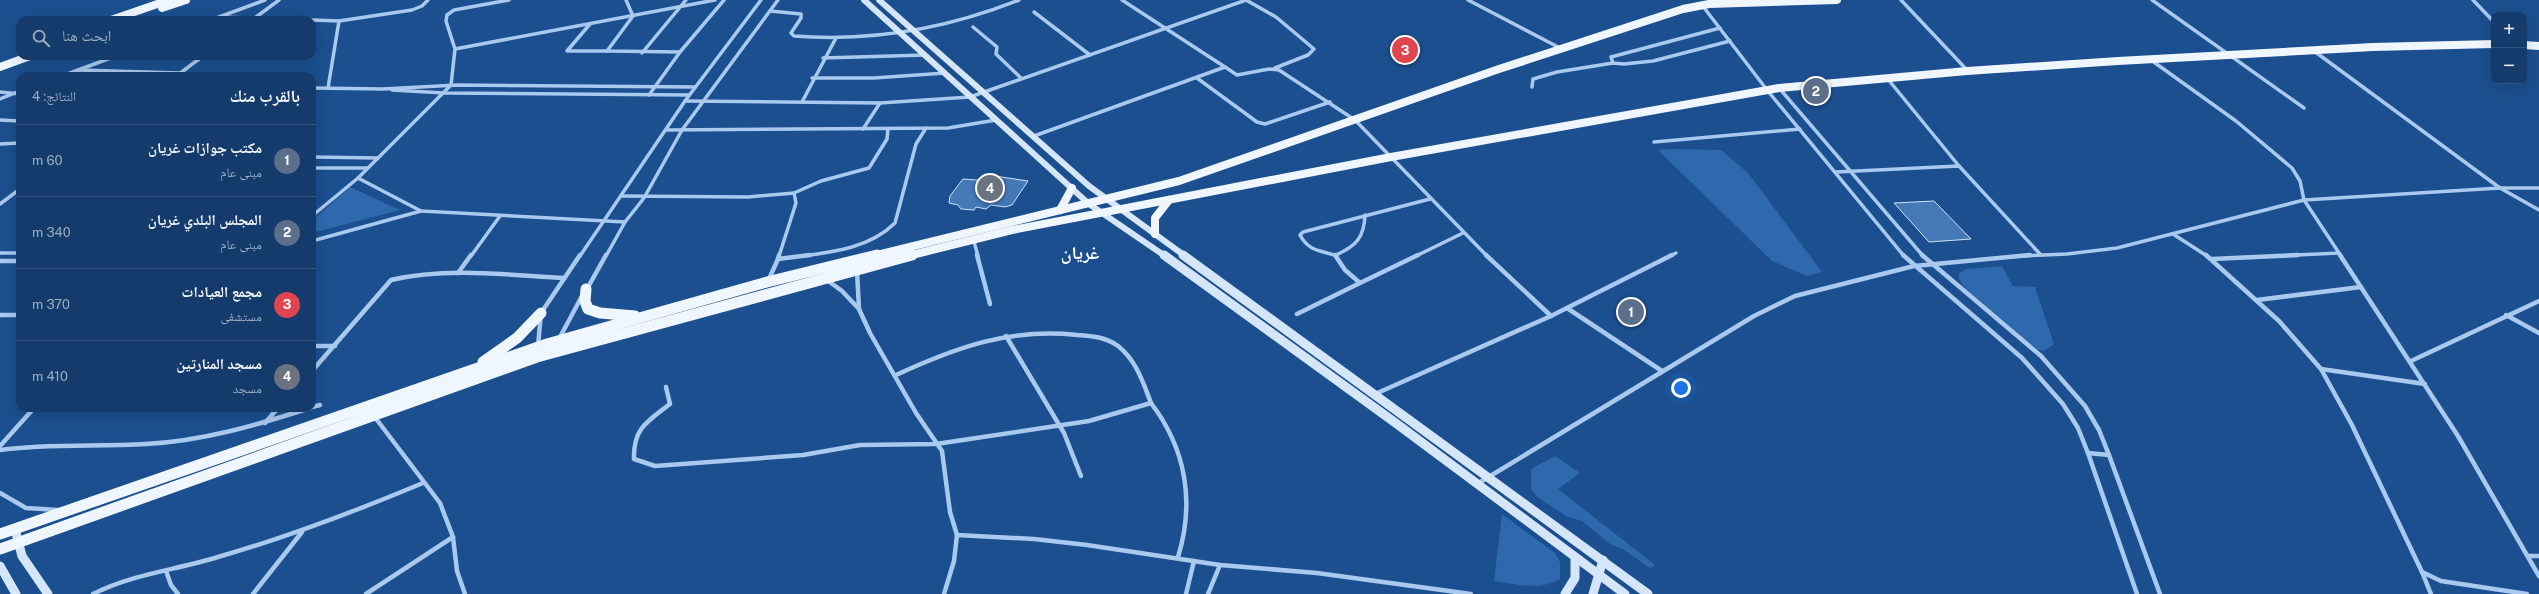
<!DOCTYPE html>
<html lang="ar">
<meta charset="utf-8">
<style>
body{margin:0;font-family:"Public Sans","Noto Naskh Arabic",sans-serif;background:#214673;color:#f1f3f6;direction:rtl}
.controls{position:absolute;right:12px;top:12px;display:grid;overflow:hidden;border-radius:8px;box-shadow:0 4px 16px #0002}
.controls button{width:36px;height:36px;display:grid;place-items:center;padding:0;border:0;border-bottom:1px solid #33557e;background:#143b6b;color:#f1f3f6;font:20px sans-serif}
.you{position:absolute;left:1681px;top:388px;width:14px;height:14px;margin:-10px;border:3px solid #fff;border-radius:50%;background:#1a73e8;box-shadow:0 0 0 6px #1a73e833}
.badge{display:grid;place-items:center;width:26px;height:26px;border-radius:50%;background:#ffd166;color:#fff;font-size:13px;font-weight:700}
.pin{position:absolute;translate:-50% -50%;border:2px solid #fff;box-shadow:0 1px 4px #0006}
.list{margin:0;padding:0;list-style:none}
h2{display:flex;justify-content:space-between;align-items:center;height:52px;margin:0;padding:0 16px;font-size:17px}
h2 small{font-size:13px;font-weight:400;color:#9dadc1}
.list li{display:grid;grid-template-columns:26px 1fr auto;gap:12px;align-items:center;box-sizing:border-box;height:72px;padding:0 16px;border-top:1px solid #33557e}
.list b{display:block;font-size:15px;white-space:nowrap}
.list p{margin:0;font-size:13px;white-space:nowrap;color:#9dadc1}
.list em{font-size:13px;font-style:normal;color:#9dadc1}
.icon{flex:none;width:22px;height:22px;fill:none;stroke:currentColor;stroke-width:2;stroke-linecap:round;stroke-linejoin:round}
.map{position:relative;flex:none;width:2539px;height:594px;overflow:hidden;direction:ltr}
.search{position:absolute;background:#143b6b;box-shadow:0 4px 16px #0002;left:16px;top:16px;width:300px;height:44px;display:flex;align-items:center;gap:10px;box-sizing:border-box;padding:0 14px;border-radius:12px;color:#9dadc1;font-size:15px}
.panel{position:absolute;background:#143b6b;box-shadow:0 4px 16px #0002;left:16px;top:72px;width:300px;height:340px;border-radius:12px;direction:rtl}
.map>svg:first-child{display:block}
.green{fill:#2e69ad}
.building{fill:#4478b7;stroke:#cfe3fa}
.lines{fill:none;stroke-linecap:round;stroke-linejoin:round}
.street-far1{stroke:#a9c9ee;stroke-width:3.5}
.street{stroke:#a9c9ee;stroke-width:4.5}
.secondary-far1{stroke:#d6e6fa;stroke-width:6}
.secondary{stroke:#d6e6fa;stroke-width:9}
.primary-far1{stroke:#f0f6ff;stroke-width:8}
.primary{stroke:#f0f6ff;stroke-width:11}
.labels{text-anchor:middle;dominant-baseline:central;stroke-width:4;stroke-linejoin:round;paint-order:stroke}
.town-label{font-size:18px;font-weight:bold;fill:#fff;stroke:#1b4f8f}
</style>
<div class="map">
<svg width="2539" height="594" viewBox="0 0 2539 594">
<rect width="100%" height="100%" fill="#1b4f8f"/>
<g class="green">
<path d="M1671 149 1721 150 1748 173 1822 272 1807 276 1772 261 1658 150Z"/>
<path d="M350 187 400 210 312 233V221Z"/>
<path d="M2002 266 2013 286 2035 287 2054 344 2044 351 2038 350 1966 289 1959 279V273L1966 269Z"/>
<path d="M1555 456 1580 473 1558 489 1655 565 1650 568 1623 549 1610 544 1582 521 1568 517 1537 497 1531 489V469Z"/>
<path d="M1502 514 1555 553 1560 562V579C1540 591 1516 584 1494 581Z"/>
</g>
<g class="building">
<path d="M995 176 1028 181 1012 205 1005 207 991 205 986 209 976 207 974 210 961 209 958 205 949 203 950 196 963 179 991 181Z"/>
<path d="M1934 201 1971 239 1929 242 1894 203Z"/>
</g>
<g class="lines">
<g class="street-far1">
<path d="M626 0 633 16 607 51 680 52 724 0"/>
<path d="M1246 0 1276 17 1314 49 1308 55 1275 68"/>
<path d="M1468 0 1560 48"/>
<path d="M1901 0 1967 70"/>
<path d="M2152 0 2304 108"/>
<path d="M2473 0 2494 22"/>
<path d="M1702 5 1767 90 1904 256"/>
<path d="M770 11 801 14V18L791 33 794 36C873 42 946 29 1019 0"/>
<path d="M1034 12 1090 55"/>
<path d="M220 17 309 20"/>
<path d="M211 20 265 0"/>
<path d="M252 20 279 0"/>
<path d="M312 20 339 21 412 10 422 6 428 0"/>
<path d="M590 24 567 51H607"/>
<path d="M973 27 997 47 996 54 1021 78"/>
<path d="M455 49 715 0"/>
<path d="M2314 51 2500 188H2539"/>
<path d="M642 53 686 0"/>
<path d="M823 58 925 55"/>
<path d="M2151 60 2236 121 2292 168 2300 181 2304 200 2341 256"/>
<path d="M1613 63 1611 57 1720 28"/>
<path d="M1225 67 1237 75 1269 69 1279 70 1355 120 1487 256"/>
<path d="M78 70 180 73"/>
<path d="M179 74 203 56"/>
<path d="M62 76 116 56"/>
<path d="M812 78H874L945 73"/>
<path d="M1197 78 1257 122 1265 124 1330 102"/>
<path d="M1887 78 1959 166"/>
<path d="M1532 87 1533 79 1557 72 1613 63 1624 64 1653 61 1730 41"/>
<path d="M312 88 383 89 457 85 695 87"/>
<path d="M328 88 339 21"/>
<path d="M1779 88 1923 256"/>
<path d="M392 90 444 93 689 95"/>
<path d="M0 92 20 94"/>
<path d="M649 95 680 52"/>
<path d="M0 99 20 91"/>
<path d="M685 101 880 103 970 97 1246 0"/>
<path d="M802 102 836 38"/>
<path d="M0 120 20 121"/>
<path d="M863 129 880 103"/>
<path d="M666 130 948 128 996 120"/>
<path d="M1034 136 1225 67 1122 0"/>
<path d="M1654 142 1800 129"/>
<path d="M0 144 20 143"/>
<path d="M312 157 378 158"/>
<path d="M312 168H367"/>
<path d="M1836 172 1959 166 2040 254"/>
<path d="M358 178 451 85 455 49 446 21 447 15 454 10 509 0"/>
<path d="M794 193 821 181 869 168 887 139 888 129"/>
<path d="M621 196 748 197 794 193 796 203 779 256"/>
<path d="M0 204 20 189"/>
<path d="M312 216 358 178 421 211 625 222"/>
<path d="M2173 234 2207 256"/>
<path d="M973 238 978 256"/>
<path d="M312 241 421 211"/>
<path d="M0 253H20"/>
<path d="M1336 255C1356 246 1364 238 1365 215"/>
<path d="M471 256 500 216"/>
<path d="M580 256 685 101 761 0"/>
<path d="M606 256 625 222 644 198 682 130 778 0"/>
<path d="M802 256C835 252 871 247 895 223L916 144 926 128"/>
<path d="M1337 256C1321 250 1309 252 1300 235L1303 232 1430 199"/>
<path d="M1416 256 1463 233"/>
<path d="M1670 256 1676 253"/>
<path d="M2020 256 2067 254 2117 248 2304 200 2500 188 2539 210"/>
<path d="M2277 256 2339 253"/>
</g>
<g class="street">
<path d="M779 255 778 259 810 255"/>
<path d="M977 255 990 304"/>
<path d="M1486 255 1551 316"/>
<path d="M1903 255 2022 358 2063 404 2078 428 2088 453 2137 594"/>
<path d="M1922 255 2041 356 2085 406 2099 430 2109 455 2160 594"/>
<path d="M2206 255 2279 321 2321 369 2352 425 2422 572 2441 581 2527 594"/>
<path d="M2340 255 2458 436 2539 576"/>
<path d="M2212 259 2298 255"/>
<path d="M0 261H20"/>
<path d="M857 271 859 309"/>
<path d="M458 273 471 255"/>
<path d="M769 279 778 259"/>
<path d="M827 280 842 291 859 309 870 333 916 413 942 451 950 512 957 535 1034 539 1087 545 1220 565 1317 573 1471 594"/>
<path d="M1360 283 1418 255"/>
<path d="M587 289 606 255"/>
<path d="M2257 300 2361 287"/>
<path d="M1567 308 1662 371"/>
<path d="M1297 314 1360 283 1345 270 1335 255"/>
<path d="M0 315H20"/>
<path d="M2506 315 2539 333"/>
<path d="M1006 336 1064 433 1081 476"/>
<path d="M559 339 582 296"/>
<path d="M312 346H335"/>
<path d="M538 346 541 313 580 255"/>
<path d="M2411 361 2539 301"/>
<path d="M2321 369 2425 384"/>
<path d="M312 371 391 280C448 267 507 275 565 278"/>
<path d="M666 387 670 404C648 421 633 428 634 459L655 466 803 455 860 445 936 444 1089 421 1151 403C1143 382 1136 360 1118 346 1106 337 1092 336 1077 335 1009 328 957 347 896 375"/>
<path d="M1375 394 1551 316 1672 255"/>
<path d="M1151 403C1186 449 1195 502 1178 557"/>
<path d="M312 407 320 405"/>
<path d="M374 416 440 503 453 537 457 571 465 594"/>
<path d="M265 423 278 408"/>
<path d="M0 446 34 408"/>
<path d="M0 450C49 443 97 447 146 444 203 441 257 425 310 408"/>
<path d="M2088 453 2109 455"/>
<path d="M1477 484 1754 316 1795 296 1914 266 2030 255"/>
<path d="M0 493 26 508 58 510"/>
<path d="M2528 556H2539"/>
<path d="M166 571 171 585 178 594"/>
<path d="M2422 572 2431 594"/>
<path d="M93 594C132 574 176 570 218 557 288 537 356 511 423 483"/>
<path d="M253 594 302 532"/>
<path d="M366 594 453 537"/>
<path d="M944 594 954 561 957 535"/>
<path d="M1186 594 1194 561"/>
<path d="M1208 594 1220 565"/>
</g>
<g class="secondary-far1">
<path d="M864 0 1089 204 1165 256"/>
<path d="M879 0 1089 186 1185 256"/>
</g>
<g class="secondary">
<path d="M1164 255 1397 424 1625 594"/>
<path d="M1183 255 1648 594"/>
<path d="M15 529 22 556 48 594"/>
<path d="M0 566 16 594"/>
<path d="M1565 594 1575 578V558"/>
<path d="M1593 594 1603 560"/>
</g>
<g class="primary-far1">
<path d="M162 8 186 0"/>
<path d="M111 20 169 0"/>
<path d="M2524 45 2539 46"/>
<path d="M0 67 30 56"/>
<path d="M1060 210 1072 188"/>
<path d="M1155 234V218L1169 200"/>
<path d="M873 256 1179 181 1499 69 1683 9 1709 4 1837 0"/>
<path d="M908 256 1012 230 1391 157 1779 88 1967 71 2118 61 2373 47 2494 44"/>
</g>
<g class="primary">
<path d="M586 289 585 301 588 309 600 313 635 316"/>
<path d="M483 362 517 338 541 313"/>
<path d="M0 534 547 344 767 282 877 255"/>
<path d="M0 549 537 357 912 255"/>
</g>
</g>
<g class="labels">
<g class="town-label">
<text x="1080" y="252">غريان</text>
</g>
</g>
</svg>
<div class="controls">
<button>+</button>
<button>−</button>
</div>
<div class="you"></div>
<div class="pin badge" style="left:1631px;top:312px;background:#5c6f8a">1</div>
<div class="pin badge" style="left:1816px;top:91px;background:#5c6f8a">2</div>
<div class="pin badge" style="left:1405px;top:50px;background:#e0444e">3</div>
<div class="pin badge" style="left:990px;top:188px;background:#6b7280">4</div>
<div class="search"><svg class="icon" aria-label="search" viewBox="0 0 24 24"><circle cx="10" cy="10" r="6"/><path d="M15 15l6 6"/></svg>ابحث هنا</div>
<section class="panel">
<h2>بالقرب منك<small>النتائج: 4</small></h2>
<ul class="list">
<li><span class="badge" style="background:#5c6f8a">1</span><div><b>مكتب جوازات غريان</b><p>مبنى عام</p></div><em>60 m</em></li>
<li><span class="badge" style="background:#5c6f8a">2</span><div><b>المجلس البلدي غريان</b><p>مبنى عام</p></div><em>340 m</em></li>
<li><span class="badge" style="background:#e0444e">3</span><div><b>مجمع العيادات</b><p>مستشفى</p></div><em>370 m</em></li>
<li><span class="badge" style="background:#6b7280">4</span><div><b>مسجد المنارتين</b><p>مسجد</p></div><em>410 m</em></li>
</ul>
</section>
</div>
